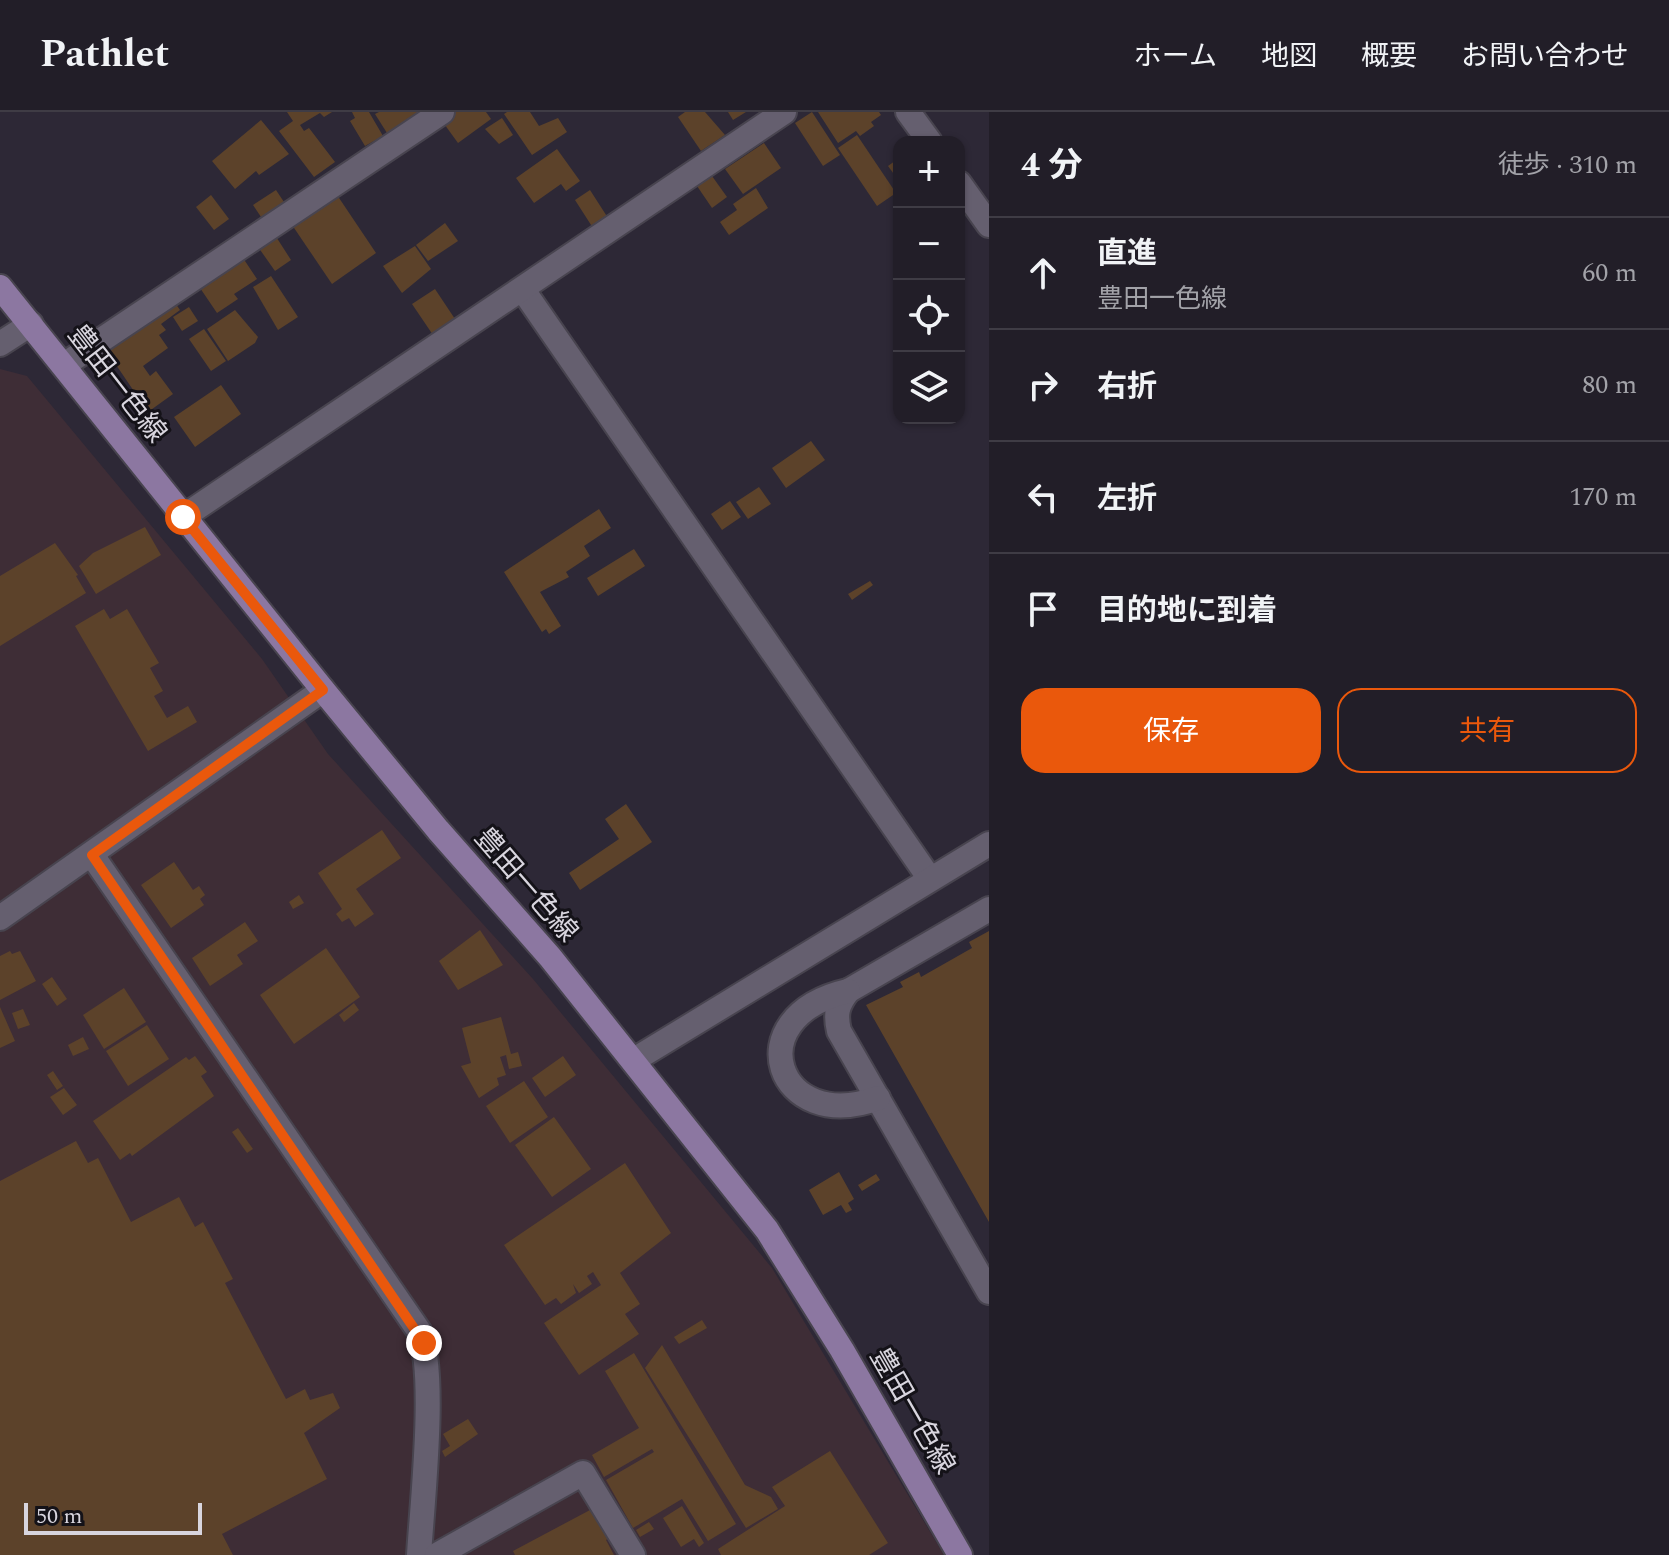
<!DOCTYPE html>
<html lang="ja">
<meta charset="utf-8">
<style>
body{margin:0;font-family:Spectral,"Noto Sans JP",serif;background:#2e2b34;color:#f1f3f6}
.controls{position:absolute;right:24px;top:24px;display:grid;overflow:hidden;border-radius:16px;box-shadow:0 2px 6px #0004}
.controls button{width:72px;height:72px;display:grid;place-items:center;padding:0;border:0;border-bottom:2px solid #3f3c45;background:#221e28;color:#f1f3f6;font:40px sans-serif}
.scale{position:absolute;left:24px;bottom:20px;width:178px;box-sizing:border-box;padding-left:8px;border:4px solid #d8d5de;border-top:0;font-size:22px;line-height:28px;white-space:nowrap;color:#d8d5de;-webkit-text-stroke:6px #141218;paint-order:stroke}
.stop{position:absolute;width:24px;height:24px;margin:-18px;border:6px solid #ea580c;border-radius:50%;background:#fff}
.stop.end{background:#ea580c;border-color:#fff;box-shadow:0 2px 8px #0008}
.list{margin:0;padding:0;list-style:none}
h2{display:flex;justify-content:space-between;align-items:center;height:104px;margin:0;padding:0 32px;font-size:34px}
h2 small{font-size:26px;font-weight:400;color:#a2a2a8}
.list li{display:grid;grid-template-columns:52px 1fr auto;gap:24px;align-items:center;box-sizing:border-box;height:112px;padding:0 32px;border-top:2px solid #3f3c45}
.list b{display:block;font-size:30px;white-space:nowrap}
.list p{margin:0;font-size:26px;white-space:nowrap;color:#a2a2a8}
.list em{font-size:26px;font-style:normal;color:#a2a2a8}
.actions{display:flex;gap:16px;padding:24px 32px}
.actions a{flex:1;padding:18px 0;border:2px solid #ea580c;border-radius:24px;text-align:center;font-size:28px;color:#ea580c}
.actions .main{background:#ea580c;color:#fff}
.icon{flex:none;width:44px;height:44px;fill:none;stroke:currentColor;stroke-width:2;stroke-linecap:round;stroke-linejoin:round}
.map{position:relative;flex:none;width:989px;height:1443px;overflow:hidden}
header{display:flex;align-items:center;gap:48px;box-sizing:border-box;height:112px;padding:0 40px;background:#221e28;border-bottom:2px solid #3f3c45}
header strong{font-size:38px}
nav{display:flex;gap:44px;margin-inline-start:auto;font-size:28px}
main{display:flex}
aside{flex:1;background:#221e28}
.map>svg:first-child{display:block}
.industrial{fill:#3e2d36}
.building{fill:#5c422a}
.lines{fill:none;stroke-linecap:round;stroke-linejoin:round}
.minor-casing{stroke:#48444f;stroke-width:28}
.major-casing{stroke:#48444f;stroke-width:28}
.minor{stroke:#655f6f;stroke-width:24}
.major{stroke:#8c77a1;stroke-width:24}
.route{stroke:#ea580c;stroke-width:10}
.labels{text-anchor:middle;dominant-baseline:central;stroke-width:6;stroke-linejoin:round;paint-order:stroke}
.street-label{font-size:28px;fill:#d8d5de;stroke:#141218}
</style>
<header>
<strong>Pathlet</strong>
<nav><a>ホーム</a><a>地図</a><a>概要</a><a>お問い合わせ</a></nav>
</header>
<main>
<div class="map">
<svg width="989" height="1443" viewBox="0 0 989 1443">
<rect width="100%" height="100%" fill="#2d2836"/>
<path class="industrial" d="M0 257 27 264 262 547 328 642 533 867 772 1156 944 1443H0Z"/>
<g class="building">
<path d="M287 0H332L324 5 320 1 300 13 304 19 309 16 335 50 314 65 279 19 293 9Z"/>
<path d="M352 0H369L383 24 365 34 350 9 355 6Z"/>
<path d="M379 0H418L387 21 375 2Z"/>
<path d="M454 0H486L491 7 458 31 442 9Z"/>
<path d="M507 0H530L539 14 558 6 567 20 532 43 504 2Z"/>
<path d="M685 0H705L725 23 701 39 678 5Z"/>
<path d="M728 0H746L733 8Z"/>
<path d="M812 0 840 43 823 54 795 11Z"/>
<path d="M818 0H879L881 3 871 10 874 14 860 24 856 19 838 31Z"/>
<path d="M502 6 513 23 499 32 485 17Z"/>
<path d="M261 8 289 42 259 63 256 59 235 77 212 49Z"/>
<path d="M857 23 896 81 877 94 838 36Z"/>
<path d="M764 31 781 56 743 82 725 57Z"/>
<path d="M557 37 580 69 566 79 561 72 534 91 516 66Z"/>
<path d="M899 46V69L888 54Z"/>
<path d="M712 64 727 85 712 96 697 74Z"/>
<path d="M756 76 768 96 729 123 720 110 737 98 733 92Z"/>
<path d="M333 77 376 141 332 172 288 107Z"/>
<path d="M276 78 286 93 263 108 253 93Z"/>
<path d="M590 78 608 106 593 116 575 88Z"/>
<path d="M211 83 229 107 214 118 196 95Z"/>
<path d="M445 111 458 129 428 149 416 133Z"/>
<path d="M273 120 291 148 275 159 256 132Z"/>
<path d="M415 134 431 157 402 181 383 154Z"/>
<path d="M241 143 257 167 234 182 238 187 217 201 198 173Z"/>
<path d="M271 164 298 205 278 218 253 175Z"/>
<path d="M435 177 455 207 433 223 412 192Z"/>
<path d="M171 185 180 198 161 212 166 218 159 223 168 236 143 254 150 264 156 259 173 282 148 300 106 238Z"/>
<path d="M189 195 198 209 182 219 173 205Z"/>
<path d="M235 198 258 225 255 231 228 249 207 217Z"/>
<path d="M204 217 226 249 211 259 189 227Z"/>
<path d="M221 273 241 302 195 335 174 305Z"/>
<path d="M811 329 825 348 786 376 772 356Z"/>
<path d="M759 375 771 392 748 407 736 390Z"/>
<path d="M730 389 741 405 722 418 711 402Z"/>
<path d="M599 397 611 416 584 434 590 444 566 460 569 465 540 480 561 514 549 522 546 517 542 520 504 460Z"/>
<path d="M145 415 161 443 96 482 79 454 93 441Z"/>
<path d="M55 431 78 463 76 464 86 481 0 534V464Z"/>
<path d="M634 437 645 454 598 484 587 466Z"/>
<path d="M870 469 873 473 852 488 848 482Z"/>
<path d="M104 497 110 507 127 497 159 551 150 556 163 579 154 584 167 606 188 594 197 610 148 639 75 514Z"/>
<path d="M626 692 652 730 580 778 569 761 619 727 605 707Z"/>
<path d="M382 718 401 746 356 777 374 802 355 815 349 806 342 810 336 802 342 797 318 761Z"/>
<path d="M174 750 193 778 199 774 205 783 200 787 204 793 171 816 141 773Z"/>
<path d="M299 783 304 791 293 797 289 790Z"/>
<path d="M245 810 258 829 237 843 243 852 210 874 192 846Z"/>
<path d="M480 818 503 853 458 878 439 849Z"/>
<path d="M989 819V1110L866 893 903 875 900 870 919 860 921 865 972 836 969 830Z"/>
<path d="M326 836 360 885 294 932 260 883Z"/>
<path d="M10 839 12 842 20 839 36 869 0 888V844Z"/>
<path d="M52 865 67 887 57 894 42 872Z"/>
<path d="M124 876 146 910 104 937 83 903Z"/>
<path d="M354 891 359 898 344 910 339 903Z"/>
<path d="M0 895 15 929 0 936Z"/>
<path d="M23 897 30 913 18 917 12 901Z"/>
<path d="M501 905 511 942 518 940 522 954 509 957 506 943 500 945 506 963 497 966 499 973 479 986 461 954 471 951 462 916Z"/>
<path d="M147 913 169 947 128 974 106 939Z"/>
<path d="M83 925 89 937 73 944 68 933Z"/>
<path d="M195 944 207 960 201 964 214 984 132 1044 130 1041 120 1048 93 1009 186 945 189 948Z"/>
<path d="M563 944 576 963 545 985 532 966Z"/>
<path d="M53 959 63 974 57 978 47 963Z"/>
<path d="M524 969 548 1005 510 1031 486 994Z"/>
<path d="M64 976 77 993 63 1003 50 985Z"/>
<path d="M554 1005 591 1057 552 1085 515 1033Z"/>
<path d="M238 1016 253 1037 247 1041 232 1020Z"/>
<path d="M76 1029 88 1051 98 1046 131 1110 179 1085 195 1115 203 1110 233 1167 225 1171 286 1287 305 1277 310 1288 333 1281 340 1296 304 1321 327 1367 222 1422 233 1443H0V1069Z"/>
<path d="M625 1051 671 1121 620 1161 640 1192 625 1202 639 1222 579 1263 544 1211 601 1173 593 1160 587 1164 592 1172 579 1181 573 1172 576 1181 561 1192 556 1186 545 1193 504 1133Z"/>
<path d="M839 1060 854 1087 848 1091 852 1098 846 1101 841 1093 823 1103 809 1078Z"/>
<path d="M876 1062 880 1068 862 1079 858 1073Z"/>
<path d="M702 1208 707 1216 679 1232 674 1225Z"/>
<path d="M662 1233 745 1373 771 1385 778 1397 746 1416 645 1256Z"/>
<path d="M634 1241 736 1412 708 1429 682 1387 633 1416 606 1368 654 1340 652 1337 604 1365 592 1343 639 1316 605 1259Z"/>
<path d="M468 1307 478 1322 445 1345 442 1339 450 1334 443 1322Z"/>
<path d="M830 1339 888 1431 869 1443H721L718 1437 785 1394 772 1375Z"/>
<path d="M682 1394 704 1431 699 1435 694 1427 681 1435 663 1406Z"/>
<path d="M590 1398 609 1426 606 1428 614 1443H515L513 1439Z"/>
<path d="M649 1410 654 1417 640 1425 636 1418Z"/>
</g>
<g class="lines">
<defs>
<g id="minor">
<path d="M908 0 930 30"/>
<path d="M959 71 989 113"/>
<path d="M523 178 930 767"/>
<path d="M0 232 31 212"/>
<path d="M64 253 442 0"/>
<path d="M183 405 784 0"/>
<path d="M92 743 419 1219C437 1259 422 1393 419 1443"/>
<path d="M989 797 848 879C837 893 835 902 839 919L989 1180"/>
<path d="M0 806 323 578"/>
<path d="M848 879C735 905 777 1024 878 986"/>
<path d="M634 948 989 732"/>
<path d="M437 1443 583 1361 633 1443"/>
</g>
<path id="major" d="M0 175 323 578 438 718 550 845 767 1118 842 1238 960 1443"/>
</defs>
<use href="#minor" class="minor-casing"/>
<use href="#major" class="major-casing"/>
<use href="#minor" class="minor"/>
<use href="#major" class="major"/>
</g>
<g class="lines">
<path class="route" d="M183 405 323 578 92 743 424 1231"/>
</g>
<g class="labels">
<g class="street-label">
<text transform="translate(117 272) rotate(52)">豊田一色線</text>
<text transform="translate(526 773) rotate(49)">豊田一色線</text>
<text transform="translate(912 1299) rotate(60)">豊田一色線</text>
</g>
</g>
</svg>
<div class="controls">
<button>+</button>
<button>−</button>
<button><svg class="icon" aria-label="locate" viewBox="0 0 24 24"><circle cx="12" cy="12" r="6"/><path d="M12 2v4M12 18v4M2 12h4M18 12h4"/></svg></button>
<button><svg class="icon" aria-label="layers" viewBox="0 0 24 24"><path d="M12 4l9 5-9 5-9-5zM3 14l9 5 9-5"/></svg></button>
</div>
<div class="scale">50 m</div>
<div class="stop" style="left:183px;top:405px"></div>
<div class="stop end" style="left:424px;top:1231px"></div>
</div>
<aside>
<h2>4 分<small>徒歩 · 310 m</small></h2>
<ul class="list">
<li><svg class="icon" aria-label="ahead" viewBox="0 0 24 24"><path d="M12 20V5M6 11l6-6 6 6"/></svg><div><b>直進</b><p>豊田一色線</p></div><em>60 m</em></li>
<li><svg class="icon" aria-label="right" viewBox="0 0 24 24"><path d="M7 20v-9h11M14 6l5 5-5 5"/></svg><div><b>右折</b></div><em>80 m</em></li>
<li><svg class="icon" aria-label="left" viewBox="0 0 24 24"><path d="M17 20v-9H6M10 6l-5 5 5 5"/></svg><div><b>左折</b></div><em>170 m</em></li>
<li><svg class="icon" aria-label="arrive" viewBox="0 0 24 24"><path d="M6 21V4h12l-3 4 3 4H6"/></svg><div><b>目的地に到着</b></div></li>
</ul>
<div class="actions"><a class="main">保存</a><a>共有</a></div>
</aside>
</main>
